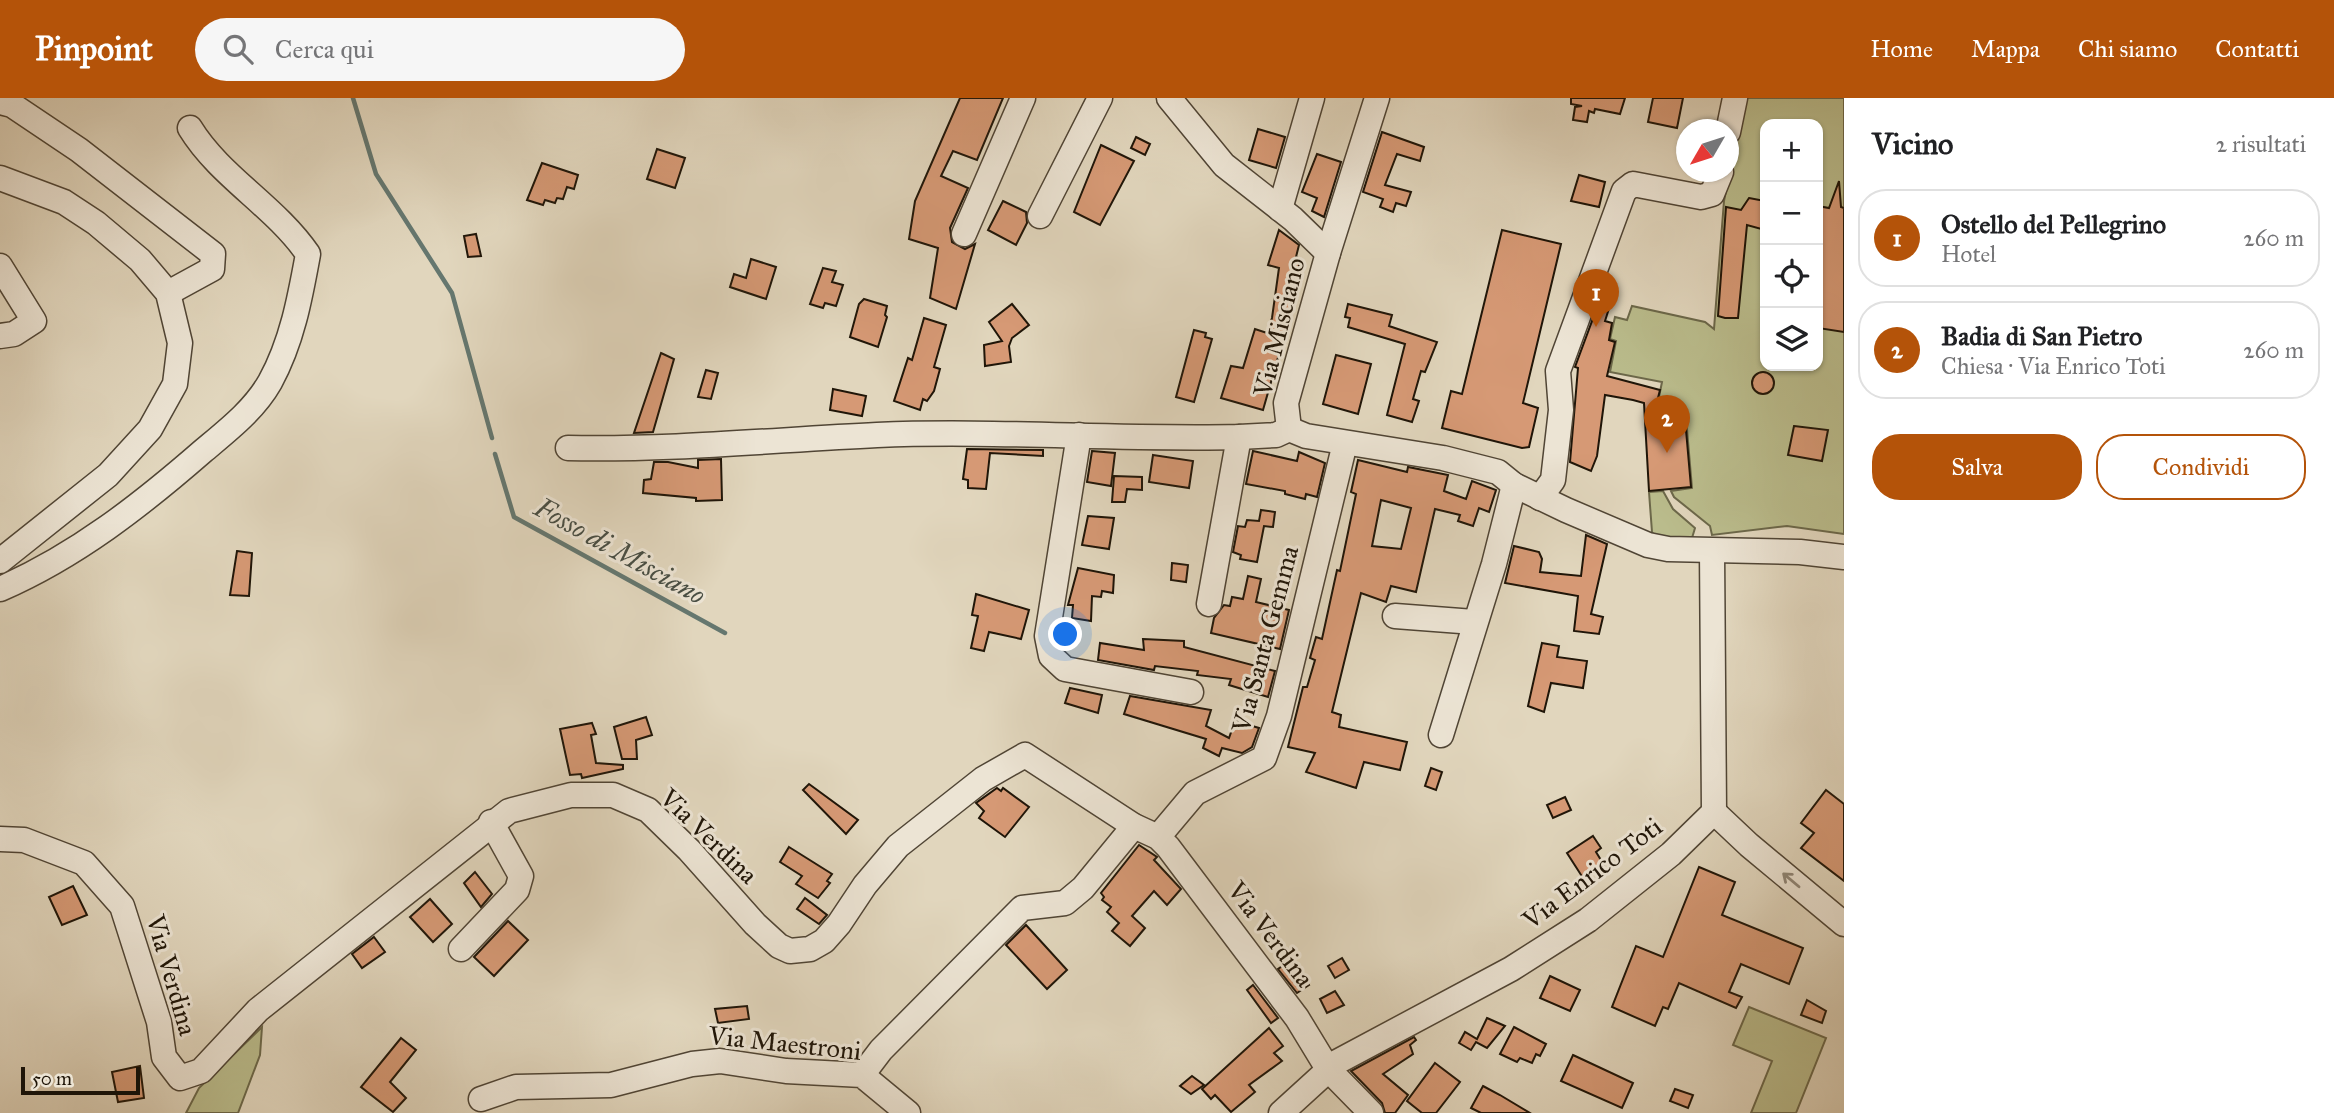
<!DOCTYPE html>
<html lang="it">
<meta charset="utf-8">
<style>
body{margin:0;font-family:"IM FELL Great Primer",serif;background:#f6f6f6;color:#202124}
.controls{position:absolute;right:21px;top:21px;display:grid;overflow:hidden;border-radius:14px;box-shadow:0 2px 5px #0004}
.controls button{width:63px;height:63px;display:grid;place-items:center;padding:0;border:0;border-bottom:2px solid #e0e0e0;background:#fff;color:#202124;font:35px sans-serif}
.compass{position:absolute;left:1676px;top:21px;width:63px;height:63px;border-radius:50%;background:#fff;box-shadow:0 2px 5px #0004;rotate:231deg}
.scale{position:absolute;left:21px;bottom:18px;width:119px;box-sizing:border-box;padding-left:7px;border:4px solid #1f1508;border-top:0;font-size:19px;line-height:24px;white-space:nowrap;color:#1f1508;-webkit-text-stroke:5px #ece4d4;paint-order:stroke}
.you{position:absolute;left:1066px;top:537px;width:24px;height:24px;margin:-18px;border:5px solid #fff;border-radius:50%;background:#1a73e8;box-shadow:0 0 0 10px #1a73e833}
.badge{display:grid;place-items:center;width:46px;height:46px;border-radius:50%;background:#b45309;color:#fff;font-size:23px;font-weight:700}
.pin{position:absolute;translate:-50% -58px;filter:drop-shadow(0 2px 4px #0008)}
.pin::after{content:'';position:absolute;top:37px;width:24px;height:21px;background:inherit;clip-path:polygon(0 0,100% 0,50% 100%)}
.list{margin:0;padding:0;list-style:none}
h2{display:flex;justify-content:space-between;align-items:center;height:91px;margin:0;padding:0 28px;font-size:30px}
h2 small{font-size:23px;font-weight:400;color:#757577}
.list li{display:grid;grid-template-columns:46px 1fr auto;gap:21px;align-items:center;box-sizing:border-box;height:98px;margin:0 14px 14px;padding:0 14px;border:2px solid #e0e0e0;border-radius:28px}
.list b{display:block;font-size:26px;white-space:nowrap}
.list p{margin:0;font-size:23px;white-space:nowrap;color:#757577}
.list em{font-size:23px;font-style:normal;color:#757577}
.actions{display:flex;gap:14px;padding:21px 28px}
.actions a{flex:1;padding:16px 0;border:2px solid #b45309;border-radius:28px;text-align:center;font-size:24px;color:#b45309}
.actions .main{background:#b45309;color:#fff}
.icon{flex:none;width:38px;height:38px;fill:none;stroke:currentColor;stroke-width:2;stroke-linecap:round;stroke-linejoin:round}
.map{position:relative;flex:none;width:1844px;height:1015px;overflow:hidden}
header{display:flex;align-items:center;gap:42px;box-sizing:border-box;height:98px;padding:0 35px;background:#b45309;color:#fff}
header strong{font-size:33px}
nav{display:flex;gap:38px;margin-inline-start:auto;font-size:24px}
.search{width:490px;height:63px;background:#f6f6f6;display:flex;align-items:center;gap:18px;box-sizing:border-box;padding:0 24px;border-radius:38px;color:#757577;font-size:26px}
main{display:flex}
aside{flex:1;background:#fff}
.map>svg:first-child{display:block}
.green{fill:#babc8c;stroke:#6c684a;stroke-width:2;fill-rule:evenodd}
.lines{fill:none;stroke-linecap:round;stroke-linejoin:round}
.stream{stroke:#65776f;stroke-width:4.5}
.building{fill:#d69975;stroke:#1f1508;stroke-width:2;fill-rule:evenodd}
.minor-casing{stroke:#504535;stroke-width:27}
.minor{stroke:#ece4d4;stroke-width:24}
.oneway{stroke:#908778}
.labels{text-anchor:middle;dominant-baseline:central;stroke-width:6;stroke-linejoin:round;paint-order:stroke}
.street-label{font-size:26px;fill:#1f1508;stroke:#ece4d4}
.water-label{font-size:28px;font-style:italic;fill:#484e44;stroke:#ece4d4}
</style>
<header>
<strong>Pinpoint</strong>
<div class="search"><svg class="icon" aria-label="search" viewBox="0 0 24 24"><circle cx="10" cy="10" r="6"/><path d="M15 15l6 6"/></svg>Cerca qui</div>
<nav><a>Home</a><a>Mappa</a><a>Chi siamo</a><a>Contatti</a></nav>
</header>
<main>
<div class="map">
<svg width="1844" height="1015" viewBox="0 0 1844 1015">
<rect width="100%" height="100%" fill="#e1d6bd"/>
<filter id="stains"><feTurbulence type="fractalNoise" baseFrequency=".00286" numOctaves="4"/><feColorMatrix values="0 0 0 0 .2 0 0 0 0 .09 0 0 0 0 .02 0 0 0 .5 -.17"/></filter>
<radialGradient id="worn" r=".72"><stop offset=".6" stop-color="#630" stop-opacity="0"/><stop offset="1" stop-color="#630" stop-opacity=".3"/></radialGradient>
<g class="green">
<path d="M1745 0H1844V436L1787 428 1712 437 1710 428 1674 399 1671 393 1692 390 1685 308 1674 309 1667 304H1658L1662 284 1610 274 1616 243 1610 241 1615 219 1627 222 1632 208 1705 224 1714 231 1724 103ZM1765 26H1818V268H1765Z"/>
<path d="M1663 393 1673 411 1695 430 1692 440H1656L1652 434 1649 394Z"/>
<path d="M1749 909 1826 940 1796 1015H1751L1772 963 1733 947Z"/>
<path d="M262 929 260 957 238 1015H186L199 990Z"/>
</g>
<g class="lines">
<g class="stream">
<path d="M353 0 376 76 452 195 492 340"/>
<path d="M495 356 514 419 725 535"/>
</g>
</g>
<g class="building">
<path d="M960 0H1003L977 62 953 53 941 78 968 90 950 130 952 144 965 151 975 146 956 211 930 200 938 150 909 141 915 103Z"/>
<path d="M1571 0H1625L1620 16 1595 11 1594 15 1589 13 1587 24 1573 22 1575 9 1582 8 1571 6Z"/>
<path d="M1653 0H1683L1677 30 1648 24Z"/>
<path d="M1258 31 1285 39 1276 70 1249 62Z"/>
<path d="M1382 34 1424 49 1420 63 1397 56 1385 87 1411 94 1406 108 1396 105 1393 114 1380 109 1383 101 1363 94Z"/>
<path d="M1136 39 1150 46 1145 57 1131 50Z"/>
<path d="M1101 47 1134 63 1100 127 1074 114Z"/>
<path d="M657 51 685 60 675 90 647 81Z"/>
<path d="M1317 56 1341 64 1324 119 1312 113 1317 100 1302 94Z"/>
<path d="M542 65 578 77 574 91 567 89 563 101 557 100 555 105 545 102 543 107 527 102Z"/>
<path d="M1579 77 1605 84 1599 109 1571 103Z"/>
<path d="M1839 83 1841 109 1844 110V234L1818 230 1822 145 1818 144V108L1829 110Z"/>
<path d="M1749 100 1765 103V132L1747 127 1738 220H1725L1718 218 1726 109 1741 112Z"/>
<path d="M1003 103 1026 114 1027 125 1016 147 988 132Z"/>
<path d="M1279 132 1299 147 1296 159 1301 161 1292 189 1296 190 1289 221 1263 312 1221 300 1231 268 1243 270 1255 231 1267 235 1272 220 1279 170 1268 167Z"/>
<path d="M1502 132 1561 146 1523 305 1538 310 1529 349 1522 350 1442 330 1451 293 1462 296Z"/>
<path d="M476 136 481 158 468 159 464 138Z"/>
<path d="M751 161 776 169 766 201 730 189 734 176 746 180Z"/>
<path d="M823 170 836 173 832 184 843 187 836 208 825 205 823 210 810 206Z"/>
<path d="M1601 199 1612 201 1605 223 1612 225 1609 242 1615 244 1607 278 1660 292 1658 300 1675 310 1684 309 1691 389 1649 393 1644 305 1633 302 1605 297 1597 358 1591 373 1570 364 1578 270 1575 269Z"/>
<path d="M864 201 887 208 885 217 887 219 878 249 850 239 859 206Z"/>
<path d="M1012 206 1029 227 1012 240 1009 248 1011 264 985 268 984 247 1002 243 989 224Z"/>
<path d="M1348 206 1392 217 1389 228 1437 244 1425 274 1421 273 1413 301 1419 303 1412 324 1387 317 1405 246 1348 229 1350 220 1345 219Z"/>
<path d="M924 220 946 227 934 269 940 271 934 293 927 303 923 301 920 312 894 303 908 260 912 262Z"/>
<path d="M1194 232 1206 235 1205 239 1212 241 1194 304 1176 299Z"/>
<path d="M661 255 674 261 653 334 634 335Z"/>
<path d="M1336 257 1371 266 1358 316 1323 306Z"/>
<path d="M706 272 718 275 711 301 698 299Z"/>
<circle cx="1763" cy="285" r="11"/>
<path d="M833 291 866 298 862 318 830 312Z"/>
<path d="M1794 328 1828 332 1822 363 1788 357Z"/>
<path d="M967 351 1043 352V358L990 355 986 391 968 390V382L963 381Z"/>
<path d="M1092 353 1115 355 1111 388 1087 384Z"/>
<path d="M1253 353 1297 363 1299 354 1325 365 1317 399 1306 396 1305 401 1285 396V393L1246 386Z"/>
<path d="M1153 357 1193 363 1189 390 1149 384Z"/>
<path d="M721 361 722 402 696 403V400L643 395 644 382 651 381 654 364H668L698 370V362Z"/>
<path d="M1358 362 1407 374 1408 369 1448 377 1444 393 1466 401 1472 383 1496 392 1489 414 1479 410 1473 428 1458 423 1460 417 1435 411 1416 494 1391 488 1386 504 1361 495 1332 614 1341 617 1339 629 1407 644 1400 672 1364 664 1356 690 1306 674 1315 655 1288 649 1303 589H1307L1315 562 1310 560 1316 539 1322 541 1337 472 1340 473 1356 396 1351 394ZM1381 402 1411 410 1401 451 1372 448Z"/>
<path d="M1114 378 1142 379V392L1127 391 1125 404H1112Z"/>
<path d="M1261 412 1275 414 1273 429 1264 428 1257 464 1240 461 1241 457 1233 454 1238 428 1245 429 1247 422 1259 423Z"/>
<path d="M1088 418 1114 420 1109 451 1082 447Z"/>
<path d="M1586 437 1607 446 1591 516 1603 519 1599 536 1574 533 1578 498 1505 485 1514 448 1539 454 1542 461 1540 474 1581 478Z"/>
<path d="M237 453 252 455 249 498 230 497Z"/>
<path d="M1172 465 1188 467 1186 484 1171 482Z"/>
<path d="M1078 470 1114 477 1113 495 1102 493 1101 499 1092 498 1091 523 1072 520 1073 507H1068Z"/>
<path d="M1248 478 1261 481 1256 504 1289 512 1280 551 1211 535 1214 520 1224 507 1230 508 1232 499 1243 501Z"/>
<path d="M976 496 1029 512 1021 541 989 534 984 553 971 550 978 518 972 517Z"/>
<path d="M1143 541 1184 543V549L1275 573 1268 599 1229 587 1231 581 1197 577 1198 573 1155 568 1154 572 1098 562 1100 545 1144 552Z"/>
<path d="M1542 545 1559 548 1557 559 1587 563 1583 590 1551 585 1544 614 1528 608Z"/>
<path d="M1070 590 1102 597 1098 615 1065 605Z"/>
<path d="M1130 598 1211 612 1206 628 1229 640 1235 623 1259 630 1252 649 1242 655 1222 650 1219 658 1203 650 1206 641 1124 616Z"/>
<path d="M646 619 652 637 636 642 637 661H622L614 629Z"/>
<path d="M592 625 596 636 591 637 596 665 623 667V671L582 680 581 676 570 677 560 631Z"/>
<path d="M1431 670 1442 674 1436 692 1425 688Z"/>
<path d="M809 686 858 722 846 736 803 692Z"/>
<path d="M997 690 1001 693 1003 690 1029 709 1005 739 979 720 984 713 976 705Z"/>
<path d="M1826 692 1844 706V783L1801 750 1814 735 1801 725Z"/>
<path d="M1565 699 1571 712 1553 720 1547 707Z"/>
<path d="M1593 738 1601 750 1596 754 1604 767 1583 780 1567 755Z"/>
<path d="M1139 747 1157 759 1154 762 1181 791 1167 807 1154 793 1132 818 1145 830 1130 848 1112 833 1119 825 1107 814 1111 809 1102 802 1104 799 1101 795Z"/>
<path d="M789 749 832 776 827 783 830 785 818 800 796 786 802 778 780 764Z"/>
<path d="M1699 769 1735 784 1722 817 1803 850 1789 886 1741 866 1729 894 1742 899 1736 910 1679 885 1668 911 1663 909 1655 928 1612 909 1636 848 1663 859Z"/>
<path d="M475 774 492 796 481 809 464 785Z"/>
<path d="M73 788 87 817 62 827 49 799Z"/>
<path d="M805 800 827 817 819 826 797 811Z"/>
<path d="M430 801 452 826 433 844 410 819Z"/>
<path d="M508 823 528 842 494 878 474 859Z"/>
<path d="M1026 827 1067 872 1047 891 1006 847Z"/>
<path d="M374 839 385 854 362 870 352 856Z"/>
<path d="M1342 860 1349 872 1335 880 1328 868Z"/>
<path d="M1293 861 1309 887 1297 895 1278 871Z"/>
<path d="M1550 878 1580 892 1570 913 1540 900Z"/>
<path d="M1253 887 1278 920 1271 925 1247 892Z"/>
<path d="M1335 893 1344 907 1327 915 1320 901Z"/>
<path d="M1807 902 1826 913 1822 925 1801 917Z"/>
<path d="M747 908 749 921 718 925 715 911Z"/>
<path d="M1487 920 1505 928 1487 950 1476 944 1471 952 1459 945 1465 934 1477 941Z"/>
<path d="M1514 929 1546 946 1540 958 1536 956 1532 965 1520 960 1517 964 1500 956Z"/>
<path d="M1269 930 1283 948 1274 955 1282 963 1249 987 1255 994 1231 1014 1215 997 1211 1001 1202 991Z"/>
<path d="M1414 939 1416 942 1410 947 1413 956 1383 976 1408 997 1395 1015H1385L1382 1005 1351 973Z"/>
<path d="M401 940 416 952 390 984 406 1000 393 1014 361 989Z"/>
<path d="M1573 957 1633 985 1622 1010 1561 983Z"/>
<path d="M1435 965 1460 984 1436 1015H1422L1407 1003Z"/>
<path d="M140 968 144 1000 118 1004 112 974Z"/>
<path d="M1192 978 1204 987 1191 996 1180 988Z"/>
<path d="M1483 988 1500 997 1530 1015H1481L1471 1010Z"/>
<path d="M1675 991 1693 997 1688 1010 1670 1003Z"/>
</g>
<g class="lines">
<defs>
<g id="minor">
<path d="M1169 0 1224 67 1293 121 1328 155"/>
<path d="M0 4 12 7 79 52 213 156 212 171 168 195"/>
<path d="M1728 34 1735 0"/>
<path d="M0 80 64 104 96 125 140 162 168 195 180 245 175 286 150 331 108 377 0 463"/>
<path d="M1280 111 1312 0"/>
<path d="M1040 118 1100 0"/>
<path d="M964 136 1023 0"/>
<path d="M0 168 34 223 14 236 0 238"/>
<path d="M1289 331 1286 305 1328 155 1377 0"/>
<path d="M1079 337 1047 538 1051 558 1065 571 1191 594"/>
<path d="M568 350C672 352 773 342 877 337 997 332 1118 342 1239 339L1276 337 1289 331 1306 338 1443 360 1498 374 1514 387 1566 412 1648 447 1668 451 1800 454 1844 459"/>
<path d="M1540 400 1553 382 1561 312 1558 273 1624 93 1633 86 1701 99 1712 96 1721 74"/>
<path d="M0 491C76 458 141 407 203 353 228 332 254 312 270 284 292 244 300 200 308 156 275 108 220 79 190 30"/>
<path d="M1209 506 1239 339"/>
<path d="M1395 518 1474 524"/>
<path d="M1441 637 1494 466 1514 387"/>
<path d="M1714 714 1749 747 1844 826"/>
<path d="M1158 739 1195 695 1264 660 1279 618 1345 345"/>
<path d="M0 741 24 742 84 765 122 808 159 924 164 959 180 980 201 973 258 912 509 713 571 697H613L648 712 689 752 755 826 779 848 790 853 810 851 824 843 839 826 865 787 898 748 983 681 1025 657 1134 728 1158 739 1168 749 1297 920 1328 971 1371 1015"/>
<path d="M461 851 517 792 521 778 491 724"/>
<path d="M862 977 881 952 1022 810 1065 805 1083 790 1134 728"/>
<path d="M481 1001 516 989 611 987 692 966 720 963 786 973 862 977 908 1015"/>
<path d="M1281 1015 1337 964 1511 871 1588 822 1671 756 1714 714 1712 453"/>
</g>
</defs>
<use href="#minor" class="minor-casing"/>
<use href="#minor" class="minor"/>
</g>
<defs><path id="oneway-shaft" d="M-6 0H5M1.5-3L5.5 0L1.5 3" fill="none" stroke-width="1.6" stroke-linecap="round" stroke-linejoin="round" transform="scale(1.75)"/></defs>
<use class="oneway" href="#oneway-shaft" transform="translate(1791 782) rotate(-140)"/>
<g class="labels">
<g class="street-label">
<text transform="translate(1279 229) rotate(-76)">Via Misciano</text>
<text transform="translate(1265 541) rotate(-75)">Via Santa Gemma</text>
<text transform="translate(709 738) rotate(44)">Via Verdina</text>
<text transform="translate(1592 775) rotate(-37)">Via Enrico Toti</text>
<text transform="translate(1271 836) rotate(53)">Via Verdina</text>
<text transform="translate(172 877) rotate(74)">Via Verdina</text>
<text transform="translate(785 945) rotate(6)">Via Maestroni</text>
</g>
<g class="water-label">
<text transform="translate(620 453) rotate(29)">Fosso di Misciano</text>
</g>
</g>
<rect width="100%" height="100%" filter="url(#stains)"/>
<rect width="100%" height="100%" fill="url(#worn)"/>
</svg>
<div class="controls">
<button>+</button>
<button>−</button>
<button><svg class="icon" aria-label="locate" viewBox="0 0 24 24"><circle cx="12" cy="12" r="6"/><path d="M12 2v4M12 18v4M2 12h4M18 12h4"/></svg></button>
<button><svg class="icon" aria-label="layers" viewBox="0 0 24 24"><path d="M12 4l9 5-9 5-9-5zM3 14l9 5 9-5"/></svg></button>
</div>
<svg class="compass" viewBox="-18 -18 36 36"><path d="M0-13l5 13h-10z" fill="#e53935"/><path d="M0 13l5-13h-10z" fill="#757577"/></svg>
<div class="scale">50 m</div>
<div class="you"></div>
<div class="pin badge" style="left:1596px;top:229px">1</div>
<div class="pin badge" style="left:1667px;top:355px">2</div>
</div>
<aside>
<h2>Vicino<small>2 risultati</small></h2>
<ul class="list">
<li><span class="badge">1</span><div><b>Ostello del Pellegrino</b><p>Hotel</p></div><em>260 m</em></li>
<li><span class="badge">2</span><div><b>Badia di San Pietro</b><p>Chiesa · Via Enrico Toti</p></div><em>260 m</em></li>
</ul>
<div class="actions"><a class="main">Salva</a><a>Condividi</a></div>
</aside>
</main>
